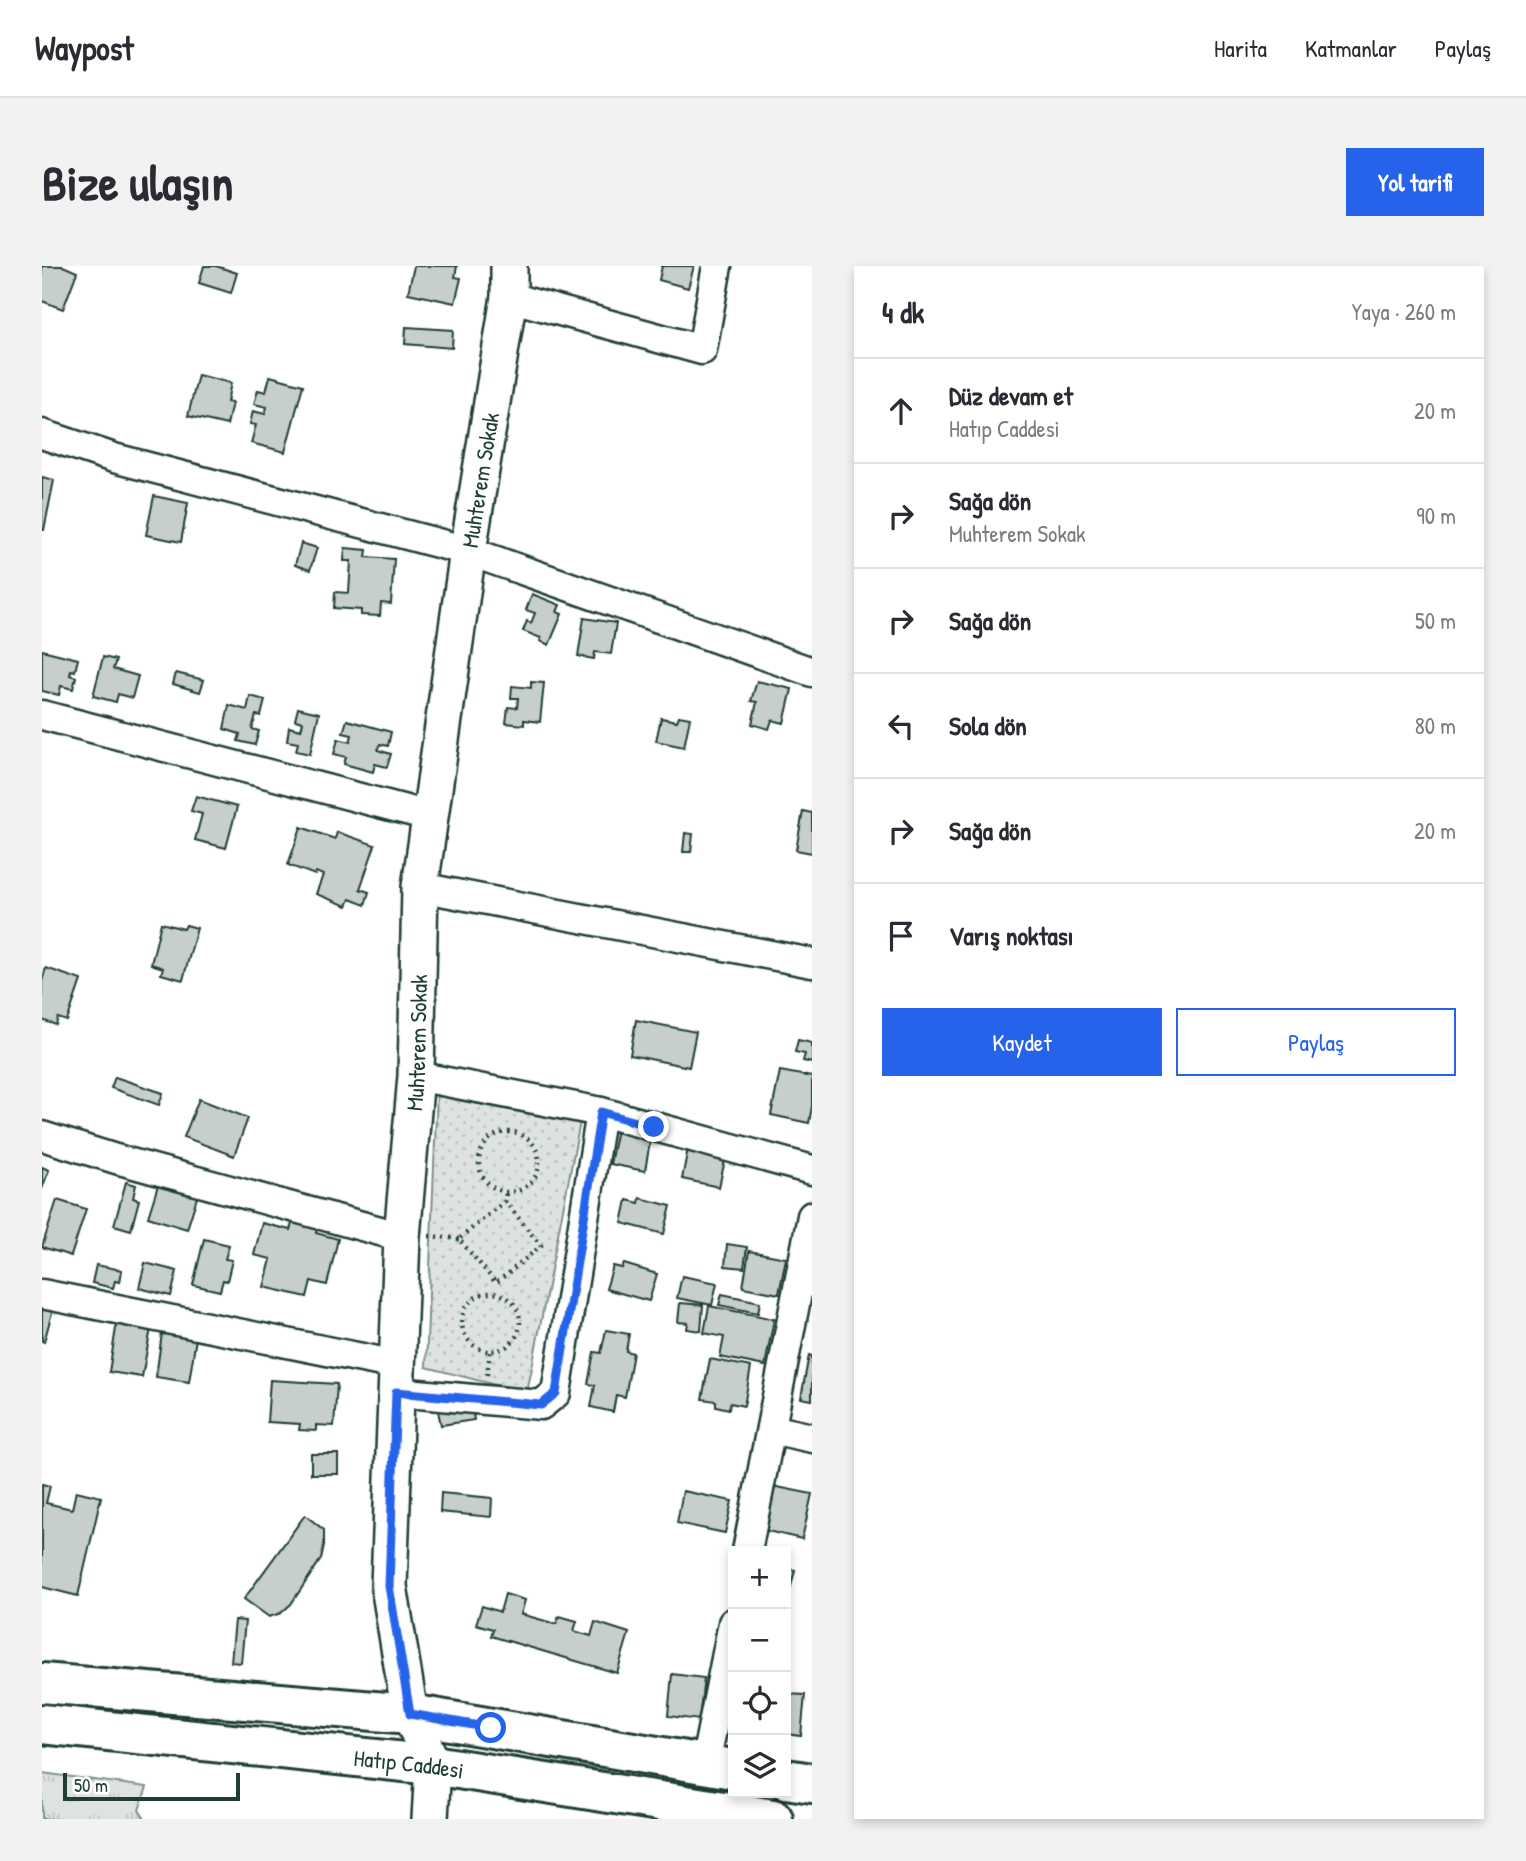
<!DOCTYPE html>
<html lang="tr">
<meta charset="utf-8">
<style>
body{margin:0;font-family:"Patrick Hand",sans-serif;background:#f2f2f3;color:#2b2b33}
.controls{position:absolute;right:21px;bottom:21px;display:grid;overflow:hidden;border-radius:0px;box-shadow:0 4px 10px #0003}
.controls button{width:63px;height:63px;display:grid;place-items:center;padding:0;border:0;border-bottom:2px solid #e1e1e2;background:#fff;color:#2b2b33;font:35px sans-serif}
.scale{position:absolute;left:21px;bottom:18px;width:177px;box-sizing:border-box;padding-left:7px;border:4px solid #1f3d34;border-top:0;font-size:19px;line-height:24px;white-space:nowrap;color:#1f3d34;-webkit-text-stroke:5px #fff;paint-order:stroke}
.stop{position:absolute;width:21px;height:21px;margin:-16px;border:5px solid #2563eb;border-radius:50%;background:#fff}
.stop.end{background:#2563eb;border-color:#fff;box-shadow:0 2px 7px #0008}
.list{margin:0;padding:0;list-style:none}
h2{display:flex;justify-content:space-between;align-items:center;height:91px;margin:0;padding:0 28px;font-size:30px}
h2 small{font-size:23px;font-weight:400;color:#7c7c81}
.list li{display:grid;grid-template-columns:46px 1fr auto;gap:21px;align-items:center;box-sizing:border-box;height:105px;padding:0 28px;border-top:2px solid #e1e1e2}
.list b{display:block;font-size:26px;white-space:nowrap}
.list p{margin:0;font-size:23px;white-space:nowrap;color:#7c7c81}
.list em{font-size:23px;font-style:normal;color:#7c7c81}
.actions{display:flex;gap:14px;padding:21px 28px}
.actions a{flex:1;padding:16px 0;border:2px solid #2563eb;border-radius:0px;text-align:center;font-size:24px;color:#2563eb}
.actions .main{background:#2563eb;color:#fff}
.icon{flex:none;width:38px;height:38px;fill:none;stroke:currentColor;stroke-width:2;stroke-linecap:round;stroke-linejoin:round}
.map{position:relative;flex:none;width:770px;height:1553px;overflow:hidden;border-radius:0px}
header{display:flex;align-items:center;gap:42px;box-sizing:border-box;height:98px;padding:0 35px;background:#fff;border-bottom:2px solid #e1e1e2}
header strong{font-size:33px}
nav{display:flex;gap:38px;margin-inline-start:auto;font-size:24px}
.intro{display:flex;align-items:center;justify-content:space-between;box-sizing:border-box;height:168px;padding:0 42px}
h1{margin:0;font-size:49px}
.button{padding:18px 32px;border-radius:0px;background:#2563eb;color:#fff;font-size:24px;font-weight:700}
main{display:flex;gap:42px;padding:0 42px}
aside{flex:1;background:#fff;border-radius:0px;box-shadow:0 4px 10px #0003}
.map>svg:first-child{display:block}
.grass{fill:url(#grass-tufts);stroke:#7e908b;stroke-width:2}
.park{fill:url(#park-dots);stroke:#7e908b;stroke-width:2}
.building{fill:#c7cfcc;stroke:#1f3d34;stroke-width:2}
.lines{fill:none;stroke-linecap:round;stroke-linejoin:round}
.minor-casing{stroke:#1f3d34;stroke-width:33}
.tertiary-casing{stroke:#1f3d34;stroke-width:40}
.secondary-casing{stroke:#1f3d34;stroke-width:44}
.path{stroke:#1f3d34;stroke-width:4.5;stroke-dasharray:2 5;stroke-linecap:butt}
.minor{stroke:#fff;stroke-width:28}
.tertiary{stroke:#fff;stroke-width:35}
.secondary{stroke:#fff;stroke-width:38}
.route{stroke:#2563eb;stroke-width:9}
.labels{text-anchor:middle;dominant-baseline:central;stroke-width:6;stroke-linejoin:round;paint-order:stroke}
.street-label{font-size:23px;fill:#1f3d34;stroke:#fff}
</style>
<header>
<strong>Waypost</strong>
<nav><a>Harita</a><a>Katmanlar</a><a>Paylaş</a></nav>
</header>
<div class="intro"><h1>Bize ulaşın</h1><a class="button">Yol tarifi</a></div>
<main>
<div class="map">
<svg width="770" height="1553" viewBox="0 0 770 1553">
<defs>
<pattern id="grass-tufts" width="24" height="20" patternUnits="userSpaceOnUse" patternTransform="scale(1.75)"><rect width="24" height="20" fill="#dee3e2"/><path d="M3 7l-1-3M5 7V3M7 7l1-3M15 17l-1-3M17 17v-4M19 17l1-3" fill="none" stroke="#bec4c2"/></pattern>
<pattern id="park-dots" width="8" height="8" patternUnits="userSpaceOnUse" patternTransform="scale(1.75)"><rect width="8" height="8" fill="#dee3e2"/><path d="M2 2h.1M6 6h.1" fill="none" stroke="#bec4c2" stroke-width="1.8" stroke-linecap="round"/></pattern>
</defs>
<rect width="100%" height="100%" fill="#fff"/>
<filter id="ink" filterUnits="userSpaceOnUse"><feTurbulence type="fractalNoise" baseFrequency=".0143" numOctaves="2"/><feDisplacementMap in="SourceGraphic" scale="14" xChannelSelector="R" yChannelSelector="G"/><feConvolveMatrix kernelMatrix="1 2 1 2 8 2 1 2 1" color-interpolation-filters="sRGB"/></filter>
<g filter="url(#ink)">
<path class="grass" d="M0 1507 105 1521 97 1544 103 1553H0Z"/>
<path class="park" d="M395 825 538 856 485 1127 384 1101Z"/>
<g class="building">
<path d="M0 0H21L35 6 21 43 0 35Z"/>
<path d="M162 0H174L195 7 189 27 157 17Z"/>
<path d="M372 0H415L413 11 419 12 413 37 366 27Z"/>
<path d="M620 0H652L646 22 617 14Z"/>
<path d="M364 61 411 64 410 82 363 78Z"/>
<path d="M156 109 189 117 185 136 190 137 185 159 146 150Z"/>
<path d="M228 110 261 119 243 186 209 177 214 159 208 158 211 145 223 148 225 141 212 138 216 124 224 126Z"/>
<path d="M0 211 12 214 2 264H0Z"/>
<path d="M112 230 146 237 139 276 104 269Z"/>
<path d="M259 277 275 282 268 304 253 299Z"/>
<path d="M303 282 325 284 324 291 352 293 349 338 339 337 338 350 319 349V344L292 342 293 326 307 327 309 295H302Z"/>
<path d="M490 328 518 339 515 346 520 348 507 379 498 375 499 372 481 365 485 355 489 357 493 347 484 344Z"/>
<path d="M542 352 574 357 569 388 553 386 552 393 536 390Z"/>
<path d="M0 384 36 393 33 405 29 404 28 409 34 411 31 423 19 420 17 429 0 425Z"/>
<path d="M61 391 74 394 71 403 96 410 90 432 76 428 74 436 51 430Z"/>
<path d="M134 407 162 414 158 426 131 418Z"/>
<path d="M715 415 750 423 742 457 730 454 727 463 710 458 715 436 709 435Z"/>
<path d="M489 416 502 417 498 456 482 454V459L464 457 466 441 475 442 476 432H469L470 420 489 422Z"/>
<path d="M208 430 223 434 219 450 214 449 210 463 217 465 213 479 196 475 198 468 182 463 187 439 205 444Z"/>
<path d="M256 442 277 447 268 488 254 485 256 477 245 475 247 461 259 464 261 456 253 454Z"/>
<path d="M637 450 648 452 642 481 614 475 619 452 635 455Z"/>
<path d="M305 454 349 466 346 480 338 478 336 484 349 488 345 501 333 498 331 506 302 498 304 491 292 488 296 473 308 476 310 469 301 467Z"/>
<path d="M154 530 195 541 184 582 153 574 160 548 149 545Z"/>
<path d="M761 545 770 547V587L754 584Z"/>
<path d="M259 561 293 573 295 566 333 579 318 623 327 626 323 639 308 633 305 640 274 628 281 609 274 606 273 609 246 599Z"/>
<path d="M643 567 651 568 649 586H641Z"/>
<path d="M119 657 142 663 144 659 155 662 141 714 119 708 121 702 109 698Z"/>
<path d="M4 702 39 714 25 755 16 752 14 759 0 754V715Z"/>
<path d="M594 754 654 766 647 801 588 789Z"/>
<path d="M756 774 770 777V797L761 795 763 788 753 786Z"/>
<path d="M738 805 770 811V840L767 857 729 849Z"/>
<path d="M73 811 121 827 117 839 69 822Z"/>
<path d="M157 833 206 852 192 890 142 871Z"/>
<path d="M575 863 609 870 603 905 568 898Z"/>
<path d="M647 877 685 885 677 921 640 913Z"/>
<path d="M0 901 7 904 0 923Z"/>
<path d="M118 913 157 925 145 963 106 951Z"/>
<path d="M84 916 94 919 91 932 97 934 89 964 72 959Z"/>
<path d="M598 932 629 940 622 968 580 957 585 934 597 937Z"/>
<path d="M15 934 44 943 29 990 0 981Z"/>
<path d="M251 954 275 960 274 967 296 973 285 1019 269 1015 265 1031 222 1021 229 993 212 989 220 957 248 964Z"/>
<path d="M162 973 187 979 183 993 190 994 185 1015 181 1014 178 1025 151 1019Z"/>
<path d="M685 978 705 981 702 1002 683 1000Z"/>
<path d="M707 985 744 992 737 1028 701 1021Z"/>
<path d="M103 997 135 1005 129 1030 97 1022Z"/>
<path d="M582 998 615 1008 607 1035 564 1023 571 1000 580 1002Z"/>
<path d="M54 999 80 1004 78 1016 73 1015 71 1022 50 1017Z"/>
<path d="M640 1010 675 1017 670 1039 635 1032Z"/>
<path d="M680 1028 718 1036 716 1047 677 1039Z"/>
<path d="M638 1037 661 1039 659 1065 645 1063 646 1057 636 1056Z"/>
<path d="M0 1039 11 1043 2 1076 0 1075Z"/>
<path d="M667 1040 732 1053 723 1100 678 1091 682 1071 662 1067Z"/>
<path d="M75 1056 109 1062 100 1111 67 1106Z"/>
<path d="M564 1064 587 1068 584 1085 591 1087 583 1131 574 1129 571 1146 549 1141 553 1119 546 1118 552 1086 559 1087Z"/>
<path d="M120 1067 154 1072 147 1116 114 1111Z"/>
<path d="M767 1089 770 1090V1134L759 1132Z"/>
<path d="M668 1093 709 1101 702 1140 688 1137 687 1143 674 1140V1135L660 1133Z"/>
<path d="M228 1114 295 1118 292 1160 274 1159V1165L257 1164 258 1158 225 1156Z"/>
<path d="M430 1140 432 1154 399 1159 396 1145Z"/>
<rect x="269" y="1188" width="27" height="20"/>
<path d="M0 1218 8 1220 4 1237 30 1243 34 1225 59 1231 36 1330 0 1321Z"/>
<path d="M730 1220 770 1228 760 1273 721 1264Z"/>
<path d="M641 1225 690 1235 683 1267 635 1257Z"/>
<path d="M399 1227 450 1232 449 1251 398 1246Z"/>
<path d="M263 1249 282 1264V1279L279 1293 249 1338 239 1347 227 1351 202 1333Z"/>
<path d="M744 1302 753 1304 744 1341Z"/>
<path d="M463 1328 483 1334 479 1348 514 1358 517 1350 535 1355 532 1365 549 1370 553 1356 587 1367 575 1407 449 1370 451 1363 434 1358 440 1340 458 1346Z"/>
<path d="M193 1354 203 1355 199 1397 189 1396Z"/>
<path d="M630 1408 662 1412 657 1454 626 1450Z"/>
<path d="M744 1428 763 1429 759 1470 744 1468Z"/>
</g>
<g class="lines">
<defs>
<g id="minor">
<path d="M467 31 660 84 675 0"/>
<path d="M0 168 72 192 426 285 770 406"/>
<path d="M0 449 387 550"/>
<path d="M378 621 770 697"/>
<path d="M374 810 559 846 770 904"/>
<path d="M0 870 74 893 360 971"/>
<path d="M0 1028 355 1099"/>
<path d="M354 1126 499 1139 514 1127 559 846"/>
<path d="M729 1163 770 1172"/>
<path d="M705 1285 770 950"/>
<path d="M663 1499 691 1357"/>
</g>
<g id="tertiary">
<path id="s1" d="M388 1553 391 1499 368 1448 347 1320 360 971 374 810 378 621 426 285 467 31V0"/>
</g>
<g id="secondary">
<path d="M0 1417 368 1448 691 1503"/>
<path id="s2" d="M0 1458 391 1499 731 1553"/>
<path d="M744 1513 770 1517"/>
</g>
</defs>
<use href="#minor" class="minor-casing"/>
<use href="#tertiary" class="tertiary-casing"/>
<use href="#secondary" class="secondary-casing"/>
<g class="path">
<circle cx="467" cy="896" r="30"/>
<path d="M463 935 499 980 454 1017 417 973 463 935 464 926"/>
<path d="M387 970 417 973"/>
<circle cx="449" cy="1056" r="29"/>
<path d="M445 1109 448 1086"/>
</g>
<use href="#minor" class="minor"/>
<use href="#tertiary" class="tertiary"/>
<use href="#secondary" class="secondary"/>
</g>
</g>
<g class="lines" filter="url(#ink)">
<path class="route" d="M449 1462 368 1448 347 1320 354 1126 499 1139 514 1127 559 846 612 861"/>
</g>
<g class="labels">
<g class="street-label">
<text stroke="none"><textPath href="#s1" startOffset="1351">Muhterem Sokak</textPath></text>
<text stroke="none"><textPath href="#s1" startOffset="784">Muhterem Sokak</textPath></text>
<text stroke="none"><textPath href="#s2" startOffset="369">Hatıp Caddesi</textPath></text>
</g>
</g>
</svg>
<div class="controls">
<button>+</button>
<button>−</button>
<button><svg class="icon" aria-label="locate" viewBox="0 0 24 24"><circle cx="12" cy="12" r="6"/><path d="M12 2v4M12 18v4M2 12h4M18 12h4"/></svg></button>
<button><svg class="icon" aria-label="layers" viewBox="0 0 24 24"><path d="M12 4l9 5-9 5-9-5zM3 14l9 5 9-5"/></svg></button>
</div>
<div class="scale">50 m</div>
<div class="stop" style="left:449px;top:1462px"></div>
<div class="stop end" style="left:612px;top:861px"></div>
</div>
<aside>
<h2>4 dk<small>Yaya · 260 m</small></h2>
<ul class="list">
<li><svg class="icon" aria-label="ahead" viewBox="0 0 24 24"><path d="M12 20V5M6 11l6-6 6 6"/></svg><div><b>Düz devam et</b><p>Hatıp Caddesi</p></div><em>20 m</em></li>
<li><svg class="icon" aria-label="right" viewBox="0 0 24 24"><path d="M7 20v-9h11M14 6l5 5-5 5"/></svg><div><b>Sağa dön</b><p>Muhterem Sokak</p></div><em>90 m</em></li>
<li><svg class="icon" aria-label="right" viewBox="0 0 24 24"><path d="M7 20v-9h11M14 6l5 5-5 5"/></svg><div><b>Sağa dön</b></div><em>50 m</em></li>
<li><svg class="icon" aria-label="left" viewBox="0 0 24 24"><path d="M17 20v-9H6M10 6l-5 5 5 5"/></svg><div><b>Sola dön</b></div><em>80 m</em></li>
<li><svg class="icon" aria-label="right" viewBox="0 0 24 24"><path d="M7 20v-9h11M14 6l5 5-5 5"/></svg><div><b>Sağa dön</b></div><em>20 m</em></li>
<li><svg class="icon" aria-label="arrive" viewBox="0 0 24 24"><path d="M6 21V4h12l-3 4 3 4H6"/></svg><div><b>Varış noktası</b></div></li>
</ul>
<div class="actions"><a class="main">Kaydet</a><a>Paylaş</a></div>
</aside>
</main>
